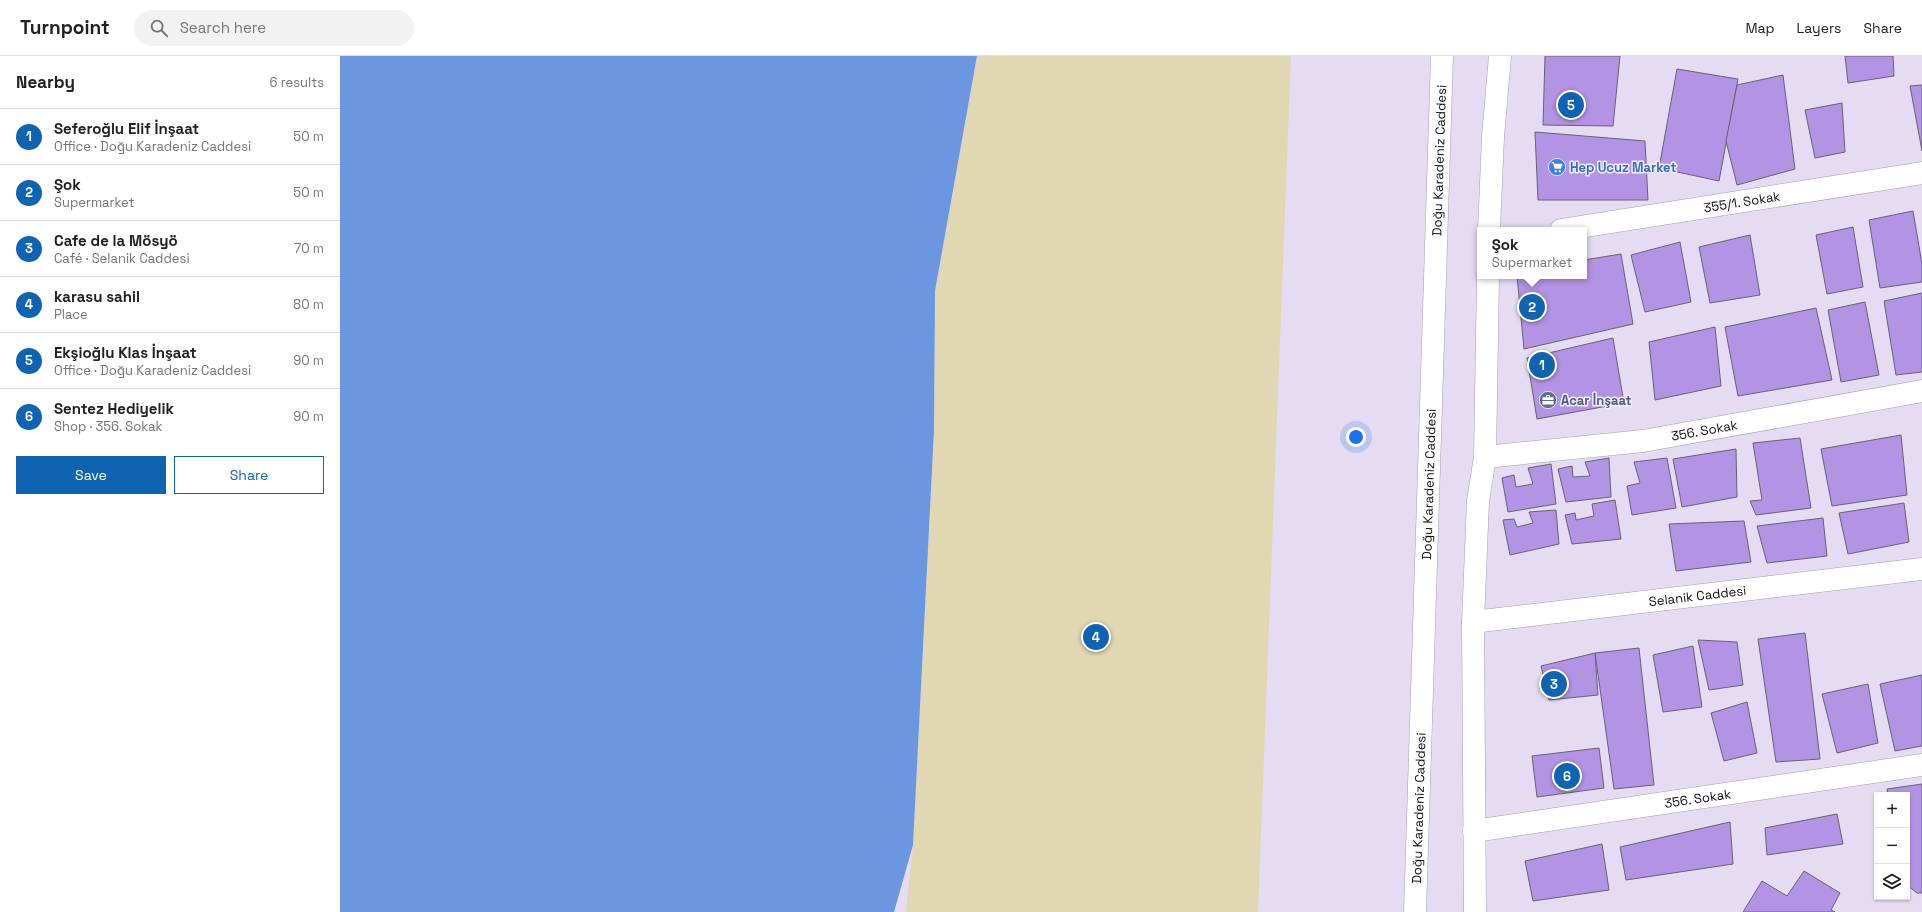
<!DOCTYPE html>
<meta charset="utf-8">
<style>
body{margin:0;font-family:"Space Grotesk",sans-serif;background:#f2f2f2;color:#202124}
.controls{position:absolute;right:12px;bottom:12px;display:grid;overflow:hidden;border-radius:0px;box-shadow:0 1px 3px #0004}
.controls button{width:36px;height:36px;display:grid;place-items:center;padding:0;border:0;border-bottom:1px solid #e0e0e0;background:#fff;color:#202124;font:20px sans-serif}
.you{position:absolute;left:1016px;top:381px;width:14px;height:14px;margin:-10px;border:3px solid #fff;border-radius:50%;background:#1a73e8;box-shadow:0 0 0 6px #1a73e833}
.badge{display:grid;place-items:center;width:26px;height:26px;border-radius:50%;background:#1063b1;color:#fff;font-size:13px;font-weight:700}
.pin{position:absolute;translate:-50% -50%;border:2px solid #fff;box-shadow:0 1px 4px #0006}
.popup{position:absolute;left:1137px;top:171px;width:110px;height:52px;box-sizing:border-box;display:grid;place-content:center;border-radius:0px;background:#fff;filter:drop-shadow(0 1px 3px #0005);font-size:13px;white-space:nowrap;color:#757577}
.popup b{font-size:15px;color:#202124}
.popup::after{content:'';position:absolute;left:50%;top:100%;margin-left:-8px;border:8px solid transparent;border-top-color:#fff}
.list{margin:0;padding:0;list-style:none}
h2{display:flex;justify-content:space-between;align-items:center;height:52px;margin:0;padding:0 16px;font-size:17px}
h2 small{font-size:13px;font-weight:400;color:#757577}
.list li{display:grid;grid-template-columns:26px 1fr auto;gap:12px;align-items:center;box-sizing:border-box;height:56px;padding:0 16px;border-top:1px solid #e0e0e0}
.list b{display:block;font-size:15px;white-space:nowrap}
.list p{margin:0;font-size:13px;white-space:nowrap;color:#757577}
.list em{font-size:13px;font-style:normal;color:#757577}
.actions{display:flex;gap:8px;padding:12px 16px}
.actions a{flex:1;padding:9px 0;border:1px solid #1063b1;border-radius:0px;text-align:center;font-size:14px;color:#1063b1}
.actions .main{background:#1063b1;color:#fff}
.icon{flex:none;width:22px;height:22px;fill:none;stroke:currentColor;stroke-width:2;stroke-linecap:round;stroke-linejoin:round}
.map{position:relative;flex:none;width:1582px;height:856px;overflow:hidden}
header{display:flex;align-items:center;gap:24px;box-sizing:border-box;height:56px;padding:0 20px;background:#fff;border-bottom:1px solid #e0e0e0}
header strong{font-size:19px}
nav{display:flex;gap:22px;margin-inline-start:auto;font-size:14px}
.search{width:280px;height:36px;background:#f2f2f2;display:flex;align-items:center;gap:10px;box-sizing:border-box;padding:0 14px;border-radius:22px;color:#757577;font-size:15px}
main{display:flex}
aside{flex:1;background:#fff}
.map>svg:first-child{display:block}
.sand{fill:#e1d8b3}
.water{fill:#6a97df}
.building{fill:#b393e3;stroke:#686175}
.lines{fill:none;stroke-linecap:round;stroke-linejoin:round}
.minor-casing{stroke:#a39cb1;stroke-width:23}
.tertiary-casing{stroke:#a39cb1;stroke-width:23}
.primary-casing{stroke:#a39cb1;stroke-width:23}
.minor{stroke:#fff;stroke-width:22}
.tertiary{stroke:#fff;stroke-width:22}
.primary{stroke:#fff;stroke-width:22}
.labels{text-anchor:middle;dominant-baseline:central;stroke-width:3;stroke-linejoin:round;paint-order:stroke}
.street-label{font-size:13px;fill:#0f0c14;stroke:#f1ebfd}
.shop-label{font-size:13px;font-weight:bold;fill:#366cbe;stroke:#f1ebfd;text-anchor:start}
.service-label{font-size:13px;font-weight:bold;fill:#4e5e75;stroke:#f1ebfd;text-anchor:start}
</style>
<header>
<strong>Turnpoint</strong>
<div class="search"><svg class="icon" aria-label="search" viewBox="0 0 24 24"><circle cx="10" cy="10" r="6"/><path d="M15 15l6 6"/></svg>Search here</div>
<nav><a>Map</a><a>Layers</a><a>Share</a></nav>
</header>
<main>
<aside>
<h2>Nearby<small>6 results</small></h2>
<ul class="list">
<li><span class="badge">1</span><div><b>Seferoğlu Elif İnşaat</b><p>Office · Doğu Karadeniz Caddesi</p></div><em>50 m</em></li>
<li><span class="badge">2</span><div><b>Şok</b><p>Supermarket</p></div><em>50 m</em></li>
<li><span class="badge">3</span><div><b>Cafe de la Mösyö</b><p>Café · Selanik Caddesi</p></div><em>70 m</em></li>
<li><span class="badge">4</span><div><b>karasu sahil</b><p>Place</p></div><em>80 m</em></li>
<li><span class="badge">5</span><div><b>Ekşioğlu Klas İnşaat</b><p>Office · Doğu Karadeniz Caddesi</p></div><em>90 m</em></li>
<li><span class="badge">6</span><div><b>Sentez Hediyelik</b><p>Shop · 356. Sokak</p></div><em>90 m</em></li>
</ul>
<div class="actions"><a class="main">Save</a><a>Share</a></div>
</aside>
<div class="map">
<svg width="1582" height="856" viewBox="0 0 1582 856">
<rect width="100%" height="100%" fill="#e5dcf3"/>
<path class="sand" d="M637 0H951L918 856H566L573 789 594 374 595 235Z"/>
<path class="water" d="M0 0H637L595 235 594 374 573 789 554 856H0Z"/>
<g class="building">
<path d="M1205 0H1280L1273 70 1203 69Z"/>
<path d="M1505 0H1553L1554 20 1508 27Z"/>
<path d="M1337 13 1398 23 1379 125 1319 112Z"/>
<path d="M1443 19 1455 113 1397 129 1386 85 1397 29Z"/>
<path d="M1582 29V95L1570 30Z"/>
<path d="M1502 47 1505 96 1475 102 1465 54Z"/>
<path d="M1195 76 1305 85 1308 144H1198Z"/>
<path d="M1573 155 1582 208V226L1540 232 1529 164Z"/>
<path d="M1513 171 1523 231 1487 238 1476 179Z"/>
<path d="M1410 179 1420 239 1370 247 1359 191Z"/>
<path d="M1340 186 1351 246 1305 256 1291 199Z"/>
<path d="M1281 198 1293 268 1184 293 1177 220H1244V204Z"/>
<path d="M1582 237V316L1556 319 1544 245Z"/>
<path d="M1525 246 1539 319 1501 326 1488 254Z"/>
<path d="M1476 252 1492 324 1398 340 1385 271Z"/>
<path d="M1375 271 1381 330 1315 344 1309 286Z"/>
<path d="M1273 282 1284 347 1197 363 1187 302Z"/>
<path d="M1561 379 1567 439 1492 450 1481 393Z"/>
<path d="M1460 382 1471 452 1416 459 1410 445 1422 444 1413 387Z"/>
<path d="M1396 393 1397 441 1342 451 1333 403Z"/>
<path d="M1269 402 1271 441 1226 446 1218 413 1232 410 1233 421 1250 420 1245 406Z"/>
<path d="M1327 402 1336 452 1292 459 1287 430 1300 427 1294 406Z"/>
<path d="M1211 408 1216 448 1168 456 1162 422 1174 419 1176 431 1193 428 1188 412Z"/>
<path d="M1275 444 1281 483 1232 488 1225 459 1235 457 1236 464 1254 460 1252 448Z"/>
<path d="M1564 447 1569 486 1508 498 1499 457Z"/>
<path d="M1216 454 1219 488 1170 499 1163 464 1174 463 1177 471 1193 467 1189 456Z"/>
<path d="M1483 462 1487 500 1427 507 1417 470Z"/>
<path d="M1404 465 1411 506 1336 515 1329 468Z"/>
<path d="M1465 577 1480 703 1436 706 1418 583Z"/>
<path d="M1358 584 1397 586 1403 629 1369 634Z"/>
<path d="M1353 590 1362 651 1323 656 1313 599Z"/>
<path d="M1299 592 1314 729 1274 733 1255 597Z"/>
<path d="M1255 597 1258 639 1209 644 1201 610Z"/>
<path d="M1582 619V690L1555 695 1540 628Z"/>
<path d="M1528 628 1538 687 1497 697 1482 638Z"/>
<path d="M1407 646 1417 697 1384 705 1371 657Z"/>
<path d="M1259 692 1264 732 1197 741 1192 700Z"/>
<path d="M1582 728V837H1577L1567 829V739H1548L1547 733Z"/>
<path d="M1497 758 1503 788 1427 799 1425 772Z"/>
<path d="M1390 766 1393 808 1286 824 1280 791Z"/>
<path d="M1262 788 1269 834 1193 845 1185 805Z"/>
<path d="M1464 815 1500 837 1491 854 1495 856H1403L1422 825 1447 840Z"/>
</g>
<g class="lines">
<defs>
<g id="minor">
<path id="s1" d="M1221 174 1582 117"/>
<path id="s2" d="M1145 401 1303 385 1582 335"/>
<path id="s3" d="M1134 775 1582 709"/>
</g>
<g id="tertiary">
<path id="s4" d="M1133 566 1582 513"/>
</g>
<g id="primary">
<path d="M1149 174 1153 81 1160 0"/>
<path id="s5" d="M1075 856 1102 0"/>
<path d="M1135 856 1133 566 1138 445 1145 401 1148 220"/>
</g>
</defs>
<use href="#minor" class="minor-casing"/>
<use href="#tertiary" class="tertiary-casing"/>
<use href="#primary" class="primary-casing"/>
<use href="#minor" class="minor"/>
<use href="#tertiary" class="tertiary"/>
<use href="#primary" class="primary"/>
</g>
<defs>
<symbol id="supermarket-disc" viewBox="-11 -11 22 22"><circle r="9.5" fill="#3f7fe0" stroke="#f1ebfd"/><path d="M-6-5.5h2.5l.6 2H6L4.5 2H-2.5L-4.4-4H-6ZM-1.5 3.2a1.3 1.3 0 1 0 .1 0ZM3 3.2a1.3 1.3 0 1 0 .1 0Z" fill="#fff"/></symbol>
<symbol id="office-disc" viewBox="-11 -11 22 22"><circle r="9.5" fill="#5c6f8a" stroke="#f1ebfd"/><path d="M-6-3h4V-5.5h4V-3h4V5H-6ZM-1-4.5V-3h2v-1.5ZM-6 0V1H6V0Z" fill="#fff"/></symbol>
</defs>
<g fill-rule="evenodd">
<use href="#supermarket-disc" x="1207" y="101" width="20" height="20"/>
<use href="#office-disc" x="1198" y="334" width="20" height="20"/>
</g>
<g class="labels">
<g class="street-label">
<text stroke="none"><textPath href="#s5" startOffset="752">Doğu Karadeniz Caddesi</textPath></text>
<text stroke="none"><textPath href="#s1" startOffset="183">355/1. Sokak</textPath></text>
<text stroke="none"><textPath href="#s2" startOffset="221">356. Sokak</textPath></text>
<text stroke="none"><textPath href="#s5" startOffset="428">Doğu Karadeniz Caddesi</textPath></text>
<text stroke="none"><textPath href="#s4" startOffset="226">Selanik Caddesi</textPath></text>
<text stroke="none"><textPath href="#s3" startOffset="226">356. Sokak</textPath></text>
<text stroke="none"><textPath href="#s5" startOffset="104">Doğu Karadeniz Caddesi</textPath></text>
</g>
<g class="shop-label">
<text x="1230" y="111">Hep Ucuz Market</text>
</g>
<g class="service-label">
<text x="1221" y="344">Acar İnşaat</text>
</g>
</g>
</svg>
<div class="controls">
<button>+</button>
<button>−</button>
<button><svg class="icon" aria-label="layers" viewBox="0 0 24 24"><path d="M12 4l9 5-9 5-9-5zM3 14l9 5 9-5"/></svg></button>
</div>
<div class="you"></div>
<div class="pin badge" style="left:1202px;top:309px">1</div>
<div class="pin badge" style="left:1192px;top:251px">2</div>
<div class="popup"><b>Şok</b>Supermarket</div>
<div class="pin badge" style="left:1214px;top:628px">3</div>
<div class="pin badge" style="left:756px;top:581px">4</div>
<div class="pin badge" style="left:1231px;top:49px">5</div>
<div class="pin badge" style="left:1227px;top:720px">6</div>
</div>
</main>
